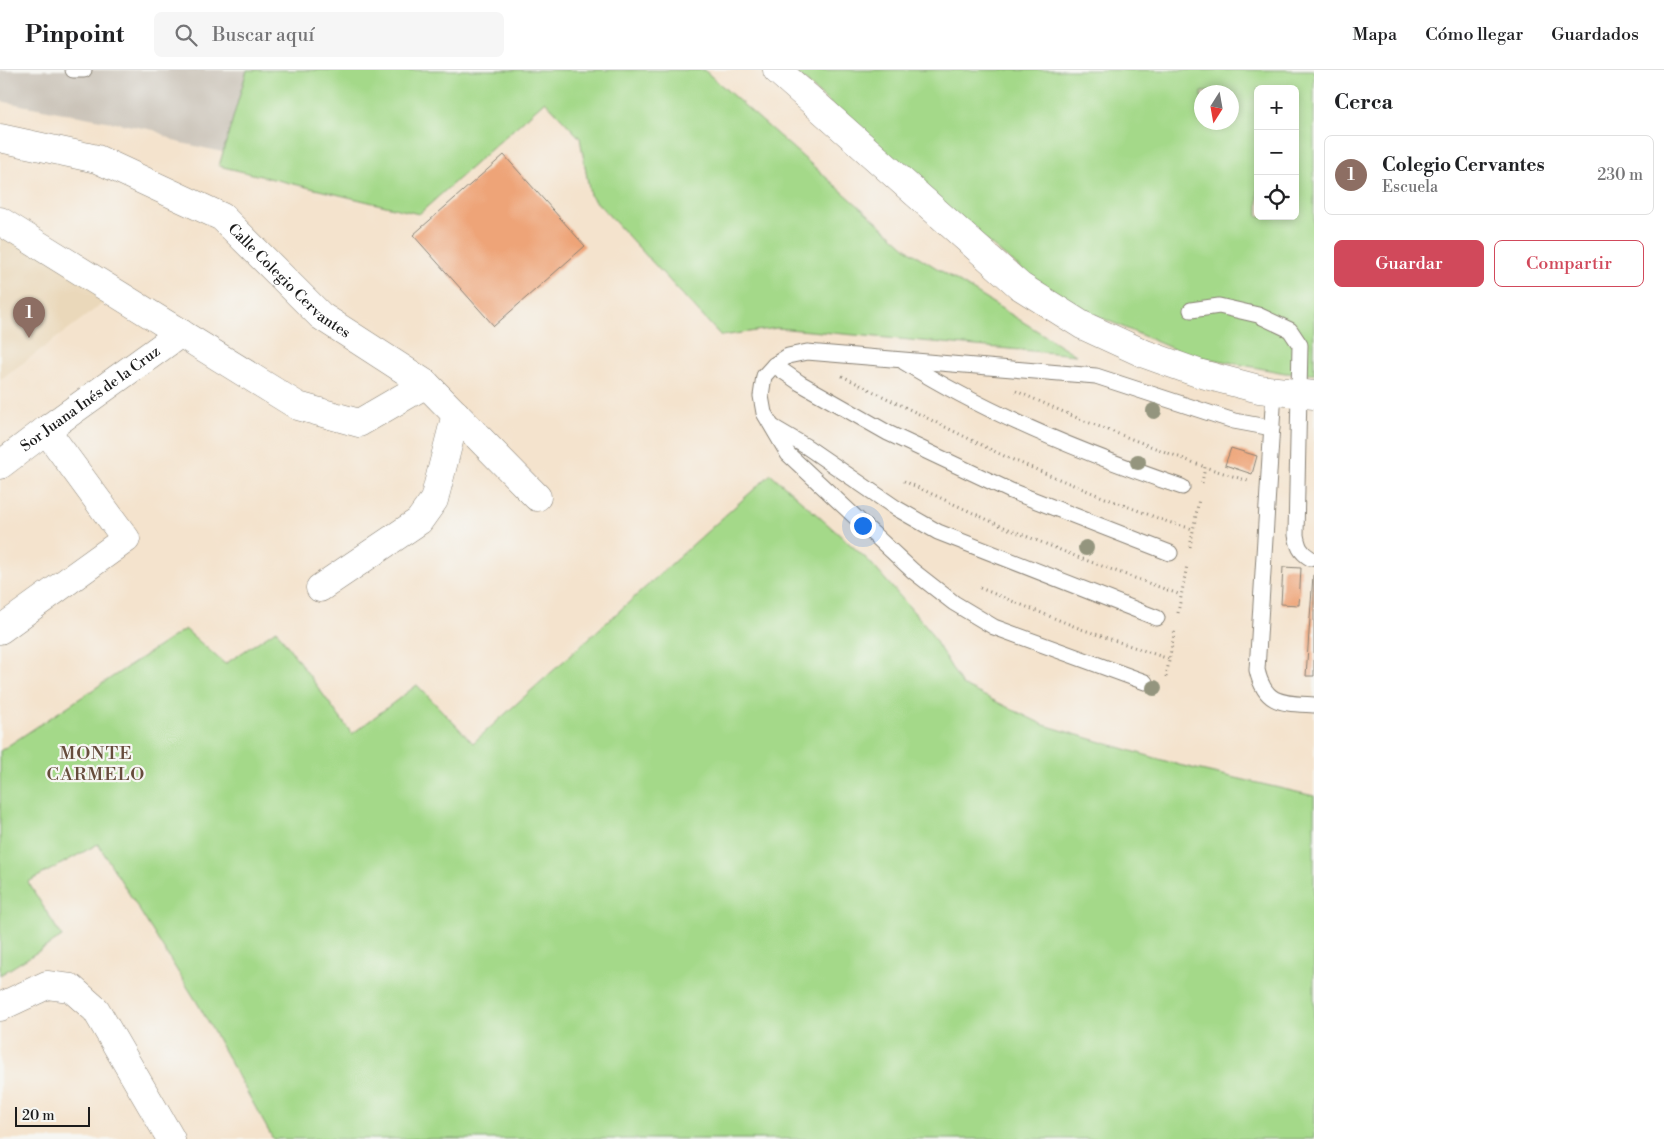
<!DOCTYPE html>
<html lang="es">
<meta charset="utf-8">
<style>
body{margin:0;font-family:"Libre Bodoni",serif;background:#f6f6f6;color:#202124}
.controls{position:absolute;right:15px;top:15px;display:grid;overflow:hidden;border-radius:8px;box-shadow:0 2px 8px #0003}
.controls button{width:45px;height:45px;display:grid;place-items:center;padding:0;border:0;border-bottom:1px solid #e0e0e0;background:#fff;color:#202124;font:25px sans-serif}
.compass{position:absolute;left:1194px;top:15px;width:45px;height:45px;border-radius:50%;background:#fff;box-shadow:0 2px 8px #0003;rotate:191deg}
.scale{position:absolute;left:15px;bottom:12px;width:75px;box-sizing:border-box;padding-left:5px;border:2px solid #1c1c1c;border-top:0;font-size:14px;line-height:18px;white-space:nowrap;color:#1c1c1c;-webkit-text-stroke:4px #f6f6f2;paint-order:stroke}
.you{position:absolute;left:862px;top:455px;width:18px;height:18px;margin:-12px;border:4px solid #fff;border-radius:50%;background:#1a73e8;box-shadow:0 0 0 8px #1a73e833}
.badge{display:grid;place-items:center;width:32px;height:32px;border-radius:50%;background:#d1495b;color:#fff;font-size:16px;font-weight:700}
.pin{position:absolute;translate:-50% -41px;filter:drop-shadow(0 1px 2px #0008)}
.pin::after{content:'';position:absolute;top:26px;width:18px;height:15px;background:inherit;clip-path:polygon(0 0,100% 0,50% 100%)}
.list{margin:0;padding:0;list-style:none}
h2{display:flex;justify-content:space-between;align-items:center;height:65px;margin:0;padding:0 20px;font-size:21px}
h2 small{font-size:16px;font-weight:400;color:#757577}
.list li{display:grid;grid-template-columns:32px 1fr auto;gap:15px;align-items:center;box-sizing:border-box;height:80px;margin:0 10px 10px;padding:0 10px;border:1px solid #e0e0e0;border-radius:8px}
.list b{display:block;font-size:19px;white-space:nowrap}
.list p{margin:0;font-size:16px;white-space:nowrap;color:#757577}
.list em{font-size:16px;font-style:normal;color:#757577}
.actions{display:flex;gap:10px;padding:15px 20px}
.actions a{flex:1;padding:11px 0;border:1px solid #d1495b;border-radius:8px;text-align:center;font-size:18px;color:#d1495b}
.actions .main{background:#d1495b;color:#fff}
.icon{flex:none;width:28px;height:28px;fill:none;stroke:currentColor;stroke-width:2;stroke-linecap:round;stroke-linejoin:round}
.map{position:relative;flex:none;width:1314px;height:1069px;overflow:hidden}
header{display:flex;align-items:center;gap:30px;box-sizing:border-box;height:70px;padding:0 25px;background:#fff;border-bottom:1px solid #e0e0e0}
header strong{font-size:24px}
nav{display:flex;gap:28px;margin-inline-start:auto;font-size:18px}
.search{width:350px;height:45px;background:#f6f6f6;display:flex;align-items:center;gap:12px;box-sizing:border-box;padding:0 18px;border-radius:8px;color:#757577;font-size:19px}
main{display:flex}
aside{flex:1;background:#fff}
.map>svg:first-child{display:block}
.built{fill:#ead8ba}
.industrial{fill:#cac3b8}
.green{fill:#a4d989;stroke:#607a52;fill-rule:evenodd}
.building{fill:#eea478}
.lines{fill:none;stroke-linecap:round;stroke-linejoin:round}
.lane-casing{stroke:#888074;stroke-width:17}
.street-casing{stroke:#888074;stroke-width:29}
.path{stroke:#888074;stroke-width:3;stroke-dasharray:1 4;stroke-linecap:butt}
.lane{stroke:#fff;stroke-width:15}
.street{stroke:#fff;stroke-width:28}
.tree{fill:#94957e}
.labels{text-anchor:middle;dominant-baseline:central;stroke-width:4.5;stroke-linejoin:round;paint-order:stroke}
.street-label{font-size:15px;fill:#1c1c1c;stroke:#f6f6f2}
.quarter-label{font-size:18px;letter-spacing:1px;fill:#664c3c;stroke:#f6f6f2}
</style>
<header>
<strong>Pinpoint</strong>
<div class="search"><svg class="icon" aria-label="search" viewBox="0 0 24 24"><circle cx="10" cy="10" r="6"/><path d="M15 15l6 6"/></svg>Buscar aquí</div>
<nav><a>Mapa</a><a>Cómo llegar</a><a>Guardados</a></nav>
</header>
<main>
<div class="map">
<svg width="1314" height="1069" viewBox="0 0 1314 1069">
<rect width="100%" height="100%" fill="#f6f6f2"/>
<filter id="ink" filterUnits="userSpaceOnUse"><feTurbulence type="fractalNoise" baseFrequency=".02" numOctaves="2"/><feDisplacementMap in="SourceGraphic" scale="10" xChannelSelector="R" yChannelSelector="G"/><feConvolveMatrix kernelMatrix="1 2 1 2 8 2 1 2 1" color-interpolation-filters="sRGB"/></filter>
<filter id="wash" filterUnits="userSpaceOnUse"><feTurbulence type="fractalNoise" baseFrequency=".0096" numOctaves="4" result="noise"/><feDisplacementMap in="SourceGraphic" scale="20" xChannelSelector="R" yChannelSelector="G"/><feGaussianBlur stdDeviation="1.12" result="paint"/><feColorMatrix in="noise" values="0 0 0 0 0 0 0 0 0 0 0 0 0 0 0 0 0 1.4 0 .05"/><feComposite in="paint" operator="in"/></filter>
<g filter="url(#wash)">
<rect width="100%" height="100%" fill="#f4e3cd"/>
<path class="built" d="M0 155 114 225 0 310Z"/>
<path class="industrial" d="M0 0H252L227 83 177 72 154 60 0 31Z"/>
<g class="green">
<path d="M247 0H704L911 182 1076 285 777 258 721 266 590 125 580 68 545 31 419 144 219 96Z"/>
<path d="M793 0H1314V304L1285 303 1185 284 1058 229 953 144ZM1258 19H1295V146H1258ZM1202 22H1232V52H1202Z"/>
<path d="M771 404 869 491 927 557 962 615 1044 655 1179 695 1314 726V1069H273L198 934 98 774 28 812 62 867 0 905V681L185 559 225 594 276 560 352 664 417 615 473 673Z"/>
</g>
<g id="blocks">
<g class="building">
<path d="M504 85 585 176 494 256 413 165Z"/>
<path d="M1231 378 1257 386 1252 404 1225 395Z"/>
<path d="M1283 497 1301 498 1299 535 1281 534Z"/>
<path d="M1313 505H1314V606H1306Z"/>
</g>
</g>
</g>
<g filter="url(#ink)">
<use href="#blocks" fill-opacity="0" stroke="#888074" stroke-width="1"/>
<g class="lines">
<defs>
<g id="lane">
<path d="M73 0H84"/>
<path d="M1191 240 1219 236 1258 245 1290 260 1300 275 1296 465C1298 476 1300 482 1310 488"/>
<path d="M904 292C922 303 941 314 960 324 1031 362 1106 391 1182 417"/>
<path d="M774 295 800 313 888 363 1011 421 1170 483"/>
<path d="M1274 321 1257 600C1265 635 1282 633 1314 635"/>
<path d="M773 357 807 377 896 438 938 462 1157 548"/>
<path d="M1145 612 994 557 954 533 913 501 788 384 764 343 761 326 764 306 774 295 788 286 807 282 1096 306 1234 351 1272 358"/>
</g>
<g id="street">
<path d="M777 0 1020 216 1082 255 1145 284 1198 303 1259 319 1314 325"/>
<path id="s1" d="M0 68 97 89 222 147 321 246 426 314 537 427"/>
<path d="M0 151 298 336 359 353 426 314"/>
<path id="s2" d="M0 395 46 360 181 263"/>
<path d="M320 518 419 451 434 430 456 344"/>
<path d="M0 560 126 469 46 360"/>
<path d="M0 937 47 915 71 918 96 940 171 1069"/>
</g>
</defs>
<use href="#lane" class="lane-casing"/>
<use href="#street" class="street-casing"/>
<g class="path">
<path d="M842 306 1006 387 1100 426 1168 452 1193 459"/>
<path d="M1016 321 1082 350 1205 397"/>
<path d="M904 411 999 455 1080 488 1181 525"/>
<path d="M1202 413 1205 397 1248 411"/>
<path d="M1190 477 1199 429"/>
<path d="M980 518 1081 559 1169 589"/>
<path d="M1178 543 1187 495"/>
<path d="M1166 607 1175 559"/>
</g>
<use href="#lane" class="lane"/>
<use href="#street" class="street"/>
</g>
<g class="tree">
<circle cx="1154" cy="341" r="8"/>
<circle cx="1138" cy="392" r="8"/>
<circle cx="1086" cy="478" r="8"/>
<circle cx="1154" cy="618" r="8"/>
</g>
</g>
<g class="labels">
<g class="street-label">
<text stroke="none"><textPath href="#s1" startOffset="330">Calle Colegio Cervantes</textPath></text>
<text stroke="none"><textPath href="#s2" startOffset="112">Sor Juana Inés de la Cruz</textPath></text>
</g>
<g class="quarter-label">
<text x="96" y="683">MONTE<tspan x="96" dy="21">CARMELO</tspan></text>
</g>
</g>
</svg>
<div class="controls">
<button>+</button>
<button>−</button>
<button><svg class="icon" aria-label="locate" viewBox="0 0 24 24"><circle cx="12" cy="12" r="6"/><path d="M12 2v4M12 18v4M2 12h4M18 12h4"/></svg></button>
</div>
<svg class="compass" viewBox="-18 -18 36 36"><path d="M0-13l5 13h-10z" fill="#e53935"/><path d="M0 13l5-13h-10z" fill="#757577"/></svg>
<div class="scale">20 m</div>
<div class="you"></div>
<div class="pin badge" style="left:29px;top:268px;background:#8d6e63">1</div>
</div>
<aside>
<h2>Cerca<small></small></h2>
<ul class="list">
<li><span class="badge" style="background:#8d6e63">1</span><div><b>Colegio Cervantes</b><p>Escuela</p></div><em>230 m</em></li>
</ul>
<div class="actions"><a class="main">Guardar</a><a>Compartir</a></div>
</aside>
</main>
